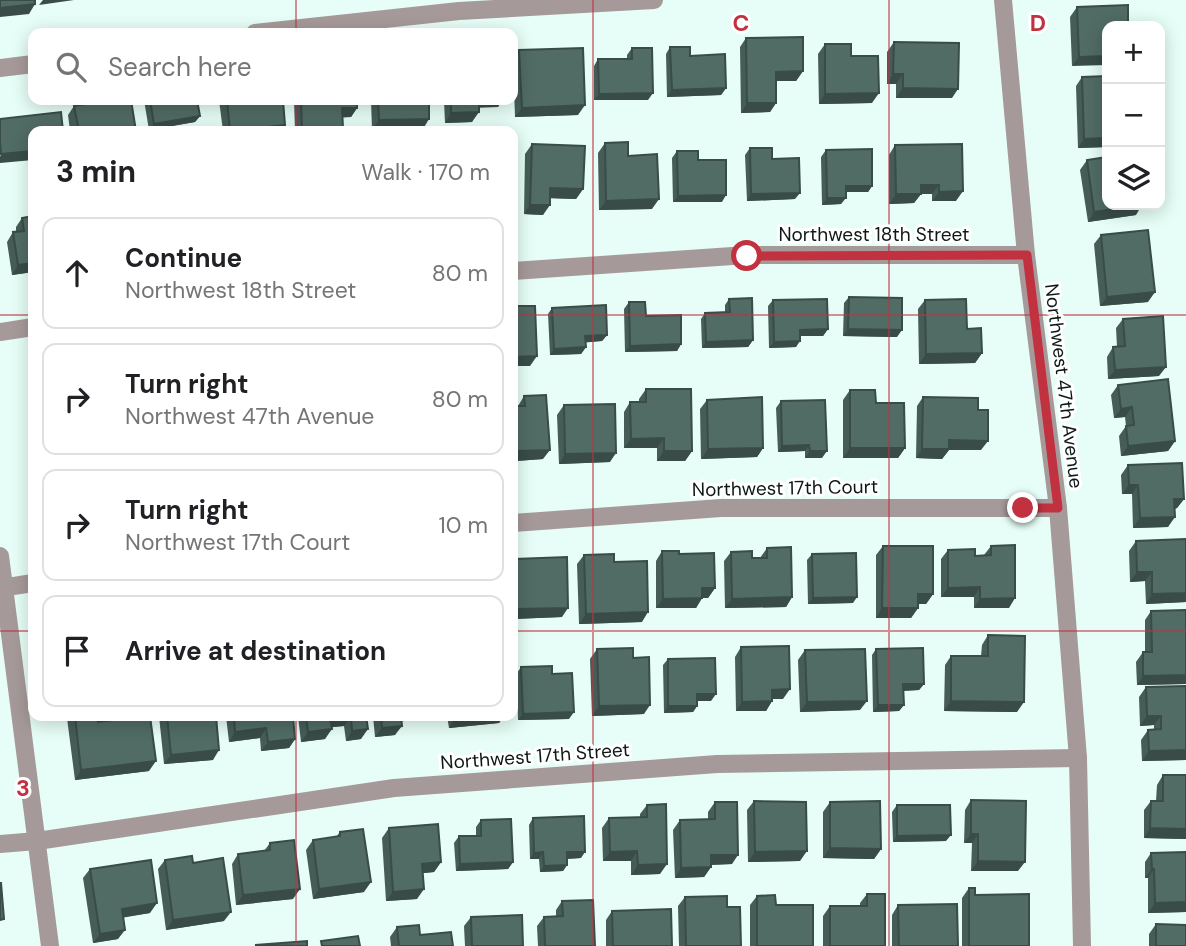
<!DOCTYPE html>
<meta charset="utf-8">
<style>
body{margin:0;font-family:"DM Sans",sans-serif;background:#f6f6f6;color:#202124}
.controls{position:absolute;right:21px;top:21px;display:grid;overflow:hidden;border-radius:14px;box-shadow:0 4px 18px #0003}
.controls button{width:63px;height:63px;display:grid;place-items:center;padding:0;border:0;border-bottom:2px solid #e0e0e0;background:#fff;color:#202124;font:35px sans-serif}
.stop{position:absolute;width:21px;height:21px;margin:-16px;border:5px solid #c13140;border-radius:50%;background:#fff}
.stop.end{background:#c13140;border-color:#fff;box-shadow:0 2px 7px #0008}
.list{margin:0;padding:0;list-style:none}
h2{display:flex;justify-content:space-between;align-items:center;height:91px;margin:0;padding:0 28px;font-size:30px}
h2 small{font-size:23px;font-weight:400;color:#757577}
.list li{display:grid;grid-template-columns:46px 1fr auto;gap:21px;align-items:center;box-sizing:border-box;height:112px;margin:0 14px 14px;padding:0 14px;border:2px solid #e0e0e0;border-radius:14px}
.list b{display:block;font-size:26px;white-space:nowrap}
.list p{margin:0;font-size:23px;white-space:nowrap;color:#757577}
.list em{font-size:23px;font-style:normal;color:#757577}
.icon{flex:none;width:38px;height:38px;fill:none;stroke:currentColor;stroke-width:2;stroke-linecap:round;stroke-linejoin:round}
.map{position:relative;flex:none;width:1186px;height:946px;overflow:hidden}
.search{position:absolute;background:#fff;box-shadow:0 4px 18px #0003;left:28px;top:28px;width:490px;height:77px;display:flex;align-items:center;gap:18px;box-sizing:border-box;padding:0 24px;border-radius:14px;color:#757577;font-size:26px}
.panel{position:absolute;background:#fff;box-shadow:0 4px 18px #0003;left:28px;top:126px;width:490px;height:595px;border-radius:14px}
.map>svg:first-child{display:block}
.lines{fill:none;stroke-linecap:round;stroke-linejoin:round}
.minor{stroke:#a69999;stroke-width:18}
.wall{fill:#465d57}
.shaded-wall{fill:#394c47}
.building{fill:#516c65;stroke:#394c47;stroke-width:2}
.route{stroke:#c13140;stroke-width:9}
.grid{fill:none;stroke:#c13140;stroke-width:2;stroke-opacity:0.55}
.labels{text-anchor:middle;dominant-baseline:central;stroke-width:6;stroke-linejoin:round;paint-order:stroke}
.street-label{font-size:19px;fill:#0e1916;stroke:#fff}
.grid-label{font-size:23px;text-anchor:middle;font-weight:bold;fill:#c13140;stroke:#fff;stroke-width:6;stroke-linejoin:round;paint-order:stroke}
</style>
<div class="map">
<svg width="1186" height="946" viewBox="0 0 1186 946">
<rect width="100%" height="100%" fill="#e6fef7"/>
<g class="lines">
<g class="minor">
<path d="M1003 0 1026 255 1058 508 1078 758 1082 946"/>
<path d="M255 33 459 11 654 0"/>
<path d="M0 68 33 64"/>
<path d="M513 271 747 255H1026"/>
<path d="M0 332 33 327"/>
<path d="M513 523 721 508H1058"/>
<path d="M0 556 50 946"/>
<path d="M0 588 33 583"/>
<path d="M0 844 37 841 394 788 717 764 1078 758"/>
</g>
</g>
<g class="wall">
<path d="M1077 7 1128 26 1072 66 1070 17Z"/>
<path d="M746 38 803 71 796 81H776V103L770 112 741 113 740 47Z"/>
<path d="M894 42 952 98H896V84H887V52Z"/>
<path d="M825 44 851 56 872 103 819 104 818 54Z"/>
<path d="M670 47 690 56 726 88 721 95 667 97 666 54Z"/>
<path d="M632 48 648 100H594V66L598 59H627V55Z"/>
<path d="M519 50 578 115 515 117 513 59Z"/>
<path d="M1082 77 1107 147 1078 148 1076 86Z"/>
<path d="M144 100H197L200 116 195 122 149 130Z"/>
<path d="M219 100H283L281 131H223Z"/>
<path d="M294 100H357V108L351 117H342L343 128 340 131H295Z"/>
<path d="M371 100H429L423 129 372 130Z"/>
<path d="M444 100H502L498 107H479L472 122 445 123Z"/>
<path d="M74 106 136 131H70L68 115Z"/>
<path d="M605 143 628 156 652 209 599 210 598 153Z"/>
<path d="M532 144 583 189 576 199 550 198 543 215 524 214 525 154Z"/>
<path d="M895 145 956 201H932V194H921L914 203 889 204V155Z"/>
<path d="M750 148 772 159 795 199 747 201 745 155Z"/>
<path d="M826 150 872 186 868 192H846L841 204 822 205 821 157Z"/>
<path d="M677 151 698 160 722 202H673L672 158Z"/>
<path d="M1087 160 1136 215 1088 222 1080 170Z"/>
<path d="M22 218 33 272 12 275 7 242 13 232H16V227Z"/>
<path d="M1101 235 1148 302 1100 306 1094 244Z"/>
<path d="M849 297 897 337 843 336 844 303Z"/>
<path d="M729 299 753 340 748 347 702 348 701 319 705 313 725 312V305Z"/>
<path d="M773 300 828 329 823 336H800L796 347 769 348 768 306Z"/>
<path d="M925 300 982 353 975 363 919 364 918 309Z"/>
<path d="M629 302 681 344 677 351 625 352 624 309Z"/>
<path d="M552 308 607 335 602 341 585 342 586 347 581 354 550 355 548 314Z"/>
<path d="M1123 319 1159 376 1108 379 1107 357 1113 347H1117L1116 328Z"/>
<path d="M33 370V422L28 378Z"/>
<path d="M1118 385 1175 441 1168 451 1121 456 1119 436 1126 426 1125 417 1114 418 1111 395Z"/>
<path d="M646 389 692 451 685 461H657V448H624V412L630 402H639V399Z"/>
<path d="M850 390 876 403 905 448 898 458H843V400Z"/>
<path d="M524 396 543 459 516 461 518 406Z"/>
<path d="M923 397 978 410 981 450H949L942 459 916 458 917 406Z"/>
<path d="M707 400 763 448 757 457 701 459 700 409Z"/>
<path d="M781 401 822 458H805V451L778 452 776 408Z"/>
<path d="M564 405 610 462 559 464 557 415Z"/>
<path d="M1128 465 1184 499 1177 508 1175 509 1168 527 1133 528 1132 494H1122L1121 475Z"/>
<path d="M1186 539V602L1146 604 1145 581 1130 582 1129 551 1136 541Z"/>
<path d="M883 546 933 594 926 604H918V608L911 618H876V555Z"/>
<path d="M991 546 1009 608H974V597H941V559L948 550 975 556 984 555Z"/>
<path d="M767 548 792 597 786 607 725 608 724 561 731 552 752 558H760Z"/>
<path d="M662 551 679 554 715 588 708 598H702L696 608H656V561Z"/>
<path d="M812 554 853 603 808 604 807 560Z"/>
<path d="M584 555 614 562 642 622 579 624 577 564Z"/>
<path d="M515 559 562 617 513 619V562Z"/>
<path d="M1186 610V684L1137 685 1136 662 1143 652H1145V620L1151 611Z"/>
<path d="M988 635 1017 712 944 711 945 665 951 656H981L982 645Z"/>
<path d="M741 647 783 699H772V701L766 711H736L735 657Z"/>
<path d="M597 649 633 658 644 714 592 716 590 659Z"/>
<path d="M876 649 924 684 919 690 903 691 904 705 899 711 873 712 872 655Z"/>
<path d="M805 650 860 710 800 712 798 660Z"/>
<path d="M668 659 711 701H697V706L693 712 664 713 663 665Z"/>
<path d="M521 667 552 674 569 719 518 720 517 673Z"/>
<path d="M1146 687 1186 760 1142 761 1141 740 1148 730H1154V725L1140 726 1139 697Z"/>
<path d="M68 716H98V722L149 771 75 780 67 718Z"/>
<path d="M159 716H216L213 760 164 764Z"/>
<path d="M226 716H293L295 739 289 748 261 751 260 738 229 742Z"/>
<path d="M298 716H366L361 739 346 741 344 726 331 727 325 739 301 742Z"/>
<path d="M373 716H429L427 719 401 721 395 735 375 737Z"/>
<path d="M447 716H504L499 723 449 728Z"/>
<path d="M1163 775 1186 839 1144 838V810L1151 801H1156L1157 785Z"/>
<path d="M971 800 1018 871H971L972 843H964L965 810Z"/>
<path d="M754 801 800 861 748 862 747 810Z"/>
<path d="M715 802 732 864 711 865V867L704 877 675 878 673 830 680 820 708 819V812Z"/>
<path d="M830 802 881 849 874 859 823 858V812Z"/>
<path d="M647 805 660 874 631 875V861H603L602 828 609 818 640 817V814Z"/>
<path d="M897 805 946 841 893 842 892 812Z"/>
<path d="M533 818 581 858 567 859V865L563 871 540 872 539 859H530L529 825Z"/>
<path d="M481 820 513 862 508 869 456 871 454 843 459 836H476V827Z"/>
<path d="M389 828 441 862 434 872 423 873 417 899 386 901 382 838Z"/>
<path d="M340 832 364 892 313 899 306 850 313 840 336 837Z"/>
<path d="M270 843 293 899 236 905 232 864 238 854 264 851Z"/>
<path d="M1151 853 1186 912 1148 913V878H1145V862Z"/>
<path d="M165 860 193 863 224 921 166 930 158 869Z"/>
<path d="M90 869 150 913 123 917 118 939 93 943 83 878Z"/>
<path d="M969 888 975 895 1029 946H962V898Z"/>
<path d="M867 894 885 946H823V916L830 906H860V903Z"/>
<path d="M757 896 776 905 813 946H750V905Z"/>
<path d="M685 897 727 907 741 946H679L678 906Z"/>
<path d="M562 901 595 946H538L537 926 544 917 556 916V910Z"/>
<path d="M898 905 958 946H892V915Z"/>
<path d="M612 911 672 946H606V920Z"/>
<path d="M471 917 523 946H465L464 926Z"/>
<path d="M1156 924 1186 946H1149V934Z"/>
<path d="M397 927 420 935 453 946H391L390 937Z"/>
</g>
<g class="shaded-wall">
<path d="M43 0H74L39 5Z"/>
<path d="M35 4 29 14 0 17V8Z"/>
<path d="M1107 56V65L1072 66 1079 57Z"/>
<path d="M803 71 796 81H769L776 72Z"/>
<path d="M893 74H903L896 84H887Z"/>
<path d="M726 88 721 95 667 97 672 90Z"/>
<path d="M903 88 958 89 952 98H896Z"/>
<path d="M653 93 648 100H594L599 94Z"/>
<path d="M879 93 872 103 819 104 825 94Z"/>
<path d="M478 100H502L498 107 472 108Z"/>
<path d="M747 103H776L770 112 741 113Z"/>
<path d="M585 105 578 115 515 117 522 108Z"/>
<path d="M342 108H357L351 117 336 118Z"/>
<path d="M479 112 472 122 445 123 451 113Z"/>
<path d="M200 116 195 122 149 130 154 124Z"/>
<path d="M429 119 423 129 372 130 379 120Z"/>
<path d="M285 125 281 131H230Z"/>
<path d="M343 128 340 131H300L302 129Z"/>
<path d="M1107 138V147L1078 148 1084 139Z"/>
<path d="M33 151V160L0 163V157L1 154Z"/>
<path d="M921 185H939L932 194H921L914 203 889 204 896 194Z"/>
<path d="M846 186H872L868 192H841Z"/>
<path d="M550 188 583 189 576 199 544 198Z"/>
<path d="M963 191 956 201H932L939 192Z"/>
<path d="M800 193 795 199 747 201 751 194Z"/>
<path d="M726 195 722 202H673L678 196Z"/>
<path d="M827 198H846L841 204 822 205Z"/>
<path d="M659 199 652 209 599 210 606 201Z"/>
<path d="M530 205H550L543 215 524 214Z"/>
<path d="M1142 205 1136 215 1088 222 1094 212Z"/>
<path d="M33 263V272L12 275 18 265Z"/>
<path d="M1155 292 1148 302 1100 306 1107 297Z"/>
<path d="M828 329 823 336H795L800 330Z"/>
<path d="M848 329 902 330 897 337 843 336Z"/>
<path d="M607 335 602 341 580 343 585 336Z"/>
<path d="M753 340 748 347 702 348 706 342Z"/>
<path d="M800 341 796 347 769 348 774 342Z"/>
<path d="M681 344 677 351 625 352 630 346Z"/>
<path d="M586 347 581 354 550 355 554 349Z"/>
<path d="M982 353 975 363 919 364 926 354Z"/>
<path d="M537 356 530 366H513V357Z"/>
<path d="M1166 367 1159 376 1108 379 1115 370Z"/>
<path d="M1132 407 1125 417 1114 418 1121 409Z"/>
<path d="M664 438 657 448H624L631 439Z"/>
<path d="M949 440 988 441 981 450H949L942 459 916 458 922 449Z"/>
<path d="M1175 441 1168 451 1121 456 1128 446Z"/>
<path d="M809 445 805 451 778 452 782 446Z"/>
<path d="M763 448 757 457 701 459 708 449Z"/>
<path d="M850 448H905L898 458H843Z"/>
<path d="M550 450 543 459 516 461 513 466V458L518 451Z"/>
<path d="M664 451H692L685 461H657Z"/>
<path d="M810 451H827L822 458H805Z"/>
<path d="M616 453 610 462 559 464 565 454Z"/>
<path d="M1129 485H1138L1132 494H1122Z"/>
<path d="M1174 499H1184L1177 508 1168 509Z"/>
<path d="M1175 517 1168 527 1133 528 1140 518Z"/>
<path d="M1137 572H1152L1145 581 1130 582Z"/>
<path d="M980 587 974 597H941L948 588Z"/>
<path d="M702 588H715L708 598H696Z"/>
<path d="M1186 593V602L1146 604 1152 594Z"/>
<path d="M918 594H933L926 604H911Z"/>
<path d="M792 597 786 607 725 608 732 599Z"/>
<path d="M857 597 853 603 808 604 813 598Z"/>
<path d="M702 598 696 608H656L663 599Z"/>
<path d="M1015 598 1009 608H974L980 599Z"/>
<path d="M568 608 562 617 513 619V615L516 609Z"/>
<path d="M882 608H918L911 618H876Z"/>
<path d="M648 612 642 622 579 624 586 614Z"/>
<path d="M1186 675V684L1137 685 1143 676Z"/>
<path d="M903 684H924L919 690 898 691Z"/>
<path d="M790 689 783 699H765L772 690Z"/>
<path d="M697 694H716L711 701H692Z"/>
<path d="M772 701 766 711H736L742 702Z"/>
<path d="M867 701 860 710 800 712 807 702Z"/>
<path d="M951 701 1024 702 1017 712 944 711Z"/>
<path d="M650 705 644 714 592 716 599 706Z"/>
<path d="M878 705H904L899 711 873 712Z"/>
<path d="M668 706H697L693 712 664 713Z"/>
<path d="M574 712 569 719 518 720 523 714Z"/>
<path d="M351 716 344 726 324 728 330 718Z"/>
<path d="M398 716H429L427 719 394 722Z"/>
<path d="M480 716H504L499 723 449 728 455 718Z"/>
<path d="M1147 716H1161L1154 725 1140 726Z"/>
<path d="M402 726 395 735 375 737 382 728Z"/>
<path d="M266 728 260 738 229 742 235 732Z"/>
<path d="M332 729 325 739 301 742 308 732Z"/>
<path d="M368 729 361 739 346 741 352 731Z"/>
<path d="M295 739 289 748 261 751 268 742Z"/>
<path d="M219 750 213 760 164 764 171 755Z"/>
<path d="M1186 750V760L1142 761 1149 751Z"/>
<path d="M156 761 149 771 75 780 81 770Z"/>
<path d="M1150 828 1186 829V839L1144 838Z"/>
<path d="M971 834H978L972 843H964Z"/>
<path d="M951 835 946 841 893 842 897 836Z"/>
<path d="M830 848 881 849 874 859 823 858Z"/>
<path d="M637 851 631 861H603L610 852Z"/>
<path d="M807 851 800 861 748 862 755 852Z"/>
<path d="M543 852 539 859H530L534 853Z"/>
<path d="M567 852H585L581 858 562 859Z"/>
<path d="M711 855H738L732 864 704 865Z"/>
<path d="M978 861 1025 862 1018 871H971Z"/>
<path d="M441 862 434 872 415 874 422 864Z"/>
<path d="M513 862 508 869 456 871 460 864Z"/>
<path d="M667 864 660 874 631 875 638 865Z"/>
<path d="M567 865 563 871 540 872 544 866Z"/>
<path d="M711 867 704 877 675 878 681 868Z"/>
<path d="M1152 869H1154L1148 878H1145Z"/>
<path d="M371 882 364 892 313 899 319 889Z"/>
<path d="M300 889 293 899 236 905 243 895Z"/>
<path d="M424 889 417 899 386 901 393 892Z"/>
<path d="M1186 902V912L1148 913 1155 903Z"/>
<path d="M157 903 150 913 115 919 122 909Z"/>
<path d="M231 912 224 921 166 930 173 920Z"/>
<path d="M125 930 118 939 93 943 100 934Z"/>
</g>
<g class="building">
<path d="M0 0H35V4L0 8Z"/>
<path d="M1128 5V26H1107V56L1079 57 1077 7Z"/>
<path d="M803 37V71L776 72V103H747L746 38Z"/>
<path d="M894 42 959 43 958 89 903 88V74H893Z"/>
<path d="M825 44H851V56H878L879 93 825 94Z"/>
<path d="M670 47H690V56L725 54 726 88 672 90Z"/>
<path d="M583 48 585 105 522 108 519 50Z"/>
<path d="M632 48H652L653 93 599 94 598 59H632Z"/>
<path d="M1107 76V138L1084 139 1082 77Z"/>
<path d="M109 100H131L136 131H79L74 106Z"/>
<path d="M150 100H197L200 116 154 124Z"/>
<path d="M227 100H283L285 125 230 131Z"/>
<path d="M301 100H357V108H342L343 128 302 129Z"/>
<path d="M378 100H429V119L379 120Z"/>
<path d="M451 100H479V112L451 113Z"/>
<path d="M61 112 63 131H33V151L1 154 0 142V119Z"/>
<path d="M628 142V156L657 154 659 199 606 201 605 143Z"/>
<path d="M532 144 585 146 583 189 550 188V205H530Z"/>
<path d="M962 144 963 191 939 192V185H921V194H896L895 145Z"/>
<path d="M750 148H772V159L799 158 800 193 751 194Z"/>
<path d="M872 149V186H846V198H827L826 150Z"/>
<path d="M677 151H698V160H726V195L678 196Z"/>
<path d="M1107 157V205H1142L1094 212 1087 160Z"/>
<path d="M33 216V263L18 265 13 232 24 231 22 218Z"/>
<path d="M1148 230 1155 292 1107 297 1101 235Z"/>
<path d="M849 297 902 298V330L848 329Z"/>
<path d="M752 298 753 340 706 342 705 313 730 312 729 299Z"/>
<path d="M827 299 828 329 800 330V341L774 342 773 300Z"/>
<path d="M966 299 967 329 981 328 982 353 926 354 925 300Z"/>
<path d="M629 302H645L646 316 681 315V344L630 346Z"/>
<path d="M606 305 607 335 585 336 586 347 554 349 552 308Z"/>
<path d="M514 306H535L537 356 513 357Z"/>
<path d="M1163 316 1166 367 1115 370 1113 347 1125 346 1123 319Z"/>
<path d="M1168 379 1175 441 1128 446 1126 426 1134 425 1132 407 1121 409 1118 385Z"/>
<path d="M646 389H691L692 451H664V438L631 439 630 402H646Z"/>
<path d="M850 390H875L876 403H904L905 448H850Z"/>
<path d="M546 395 550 450 518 451 519 457 513 458V406H525L524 396Z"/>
<path d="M762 397 763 448 708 449 707 400Z"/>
<path d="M923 397 978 398V410H988V441L949 440V449H922Z"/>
<path d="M825 400 827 451H810L809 445 782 446 781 401Z"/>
<path d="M615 404 616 453 565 454 564 405Z"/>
<path d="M1182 463 1184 499H1174L1175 517 1140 518 1138 485H1129L1128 465Z"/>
<path d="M1186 539V593L1152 594V572H1137L1136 541Z"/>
<path d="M1015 545V598L980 599V587L948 588V550L975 549V556L991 555V546Z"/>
<path d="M883 546H933V594H918V608H882Z"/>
<path d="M791 547 792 597 732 599 731 552 752 551V558H767V548Z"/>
<path d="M662 551H679V554L714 553 715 588H702V598L663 599Z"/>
<path d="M856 553 857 597 813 598 812 554Z"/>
<path d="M614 554V562L647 561 648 612 586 614 584 555Z"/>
<path d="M567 557 568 608 516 609 515 559Z"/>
<path d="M1186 610V675L1143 676V652H1152L1151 611Z"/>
<path d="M988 635 1025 636 1024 702 951 701V656H988Z"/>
<path d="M789 646 790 689 772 690V701L742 702 741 647Z"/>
<path d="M633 648V658L649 657 650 705 599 706 597 649Z"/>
<path d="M923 648 924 684H903L904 705H878L876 649Z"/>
<path d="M865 649 867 701 807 702 805 650Z"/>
<path d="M715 658 716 694H697V706H668V659Z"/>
<path d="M552 666V674L572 673 574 712 523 714 521 667Z"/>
<path d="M1186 686V750L1149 751 1148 730 1161 729V716H1147L1146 687Z"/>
<path d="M75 716H98V722L150 716 156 761 81 770Z"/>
<path d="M167 716H216L219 750 171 755Z"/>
<path d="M234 716H293L295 739 268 742 266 728 235 732Z"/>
<path d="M306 716H366L368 729 352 731 351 716 330 718 332 729 308 732Z"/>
<path d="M381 716H401L402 726 382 728Z"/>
<path d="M455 716H480L455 718Z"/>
<path d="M1163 775H1186V829L1150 828 1151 801H1163Z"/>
<path d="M971 800 1026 801 1025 862 978 861V834H971Z"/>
<path d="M754 801 806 802 807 851 755 852Z"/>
<path d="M880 801 881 849 830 848V802Z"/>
<path d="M715 802H737L738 855H711V867L681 868 680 820 715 819Z"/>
<path d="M666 804 667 864 638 865 637 851 610 852 609 818 647 817V805Z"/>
<path d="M897 805H950L951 835 897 836Z"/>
<path d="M584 816 585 852H567V865L544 866 543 852 534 853 533 818Z"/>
<path d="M511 819 513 862 460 864 459 836H481V820Z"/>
<path d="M438 824 441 862 422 864 424 889 393 892 389 828Z"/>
<path d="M363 829 371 882 319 889 313 840 340 836V832Z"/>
<path d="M294 840 300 889 243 895 238 854 270 850V843Z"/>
<path d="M1186 852V902L1155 903 1154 869H1152L1151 853Z"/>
<path d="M192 856 193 863 223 858 231 912 173 920 165 860Z"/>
<path d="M151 860 157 903 122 909 125 930 100 934 90 869Z"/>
<path d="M0 883H1L4 919 0 920Z"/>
<path d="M969 888H975V895L1029 894V946H969Z"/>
<path d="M867 894H885V946H830V906H867Z"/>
<path d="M775 895 776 905H813V946H757V896Z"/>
<path d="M727 896V907H740L741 946H686L685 897Z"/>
<path d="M593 900 595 946H545L544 917 563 916 562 901Z"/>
<path d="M957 904 958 946H899L898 905Z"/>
<path d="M671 909 672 946H613L612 911Z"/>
<path d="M522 915 523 946H472L471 917Z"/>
<path d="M1156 924 1186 925V946H1156Z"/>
<path d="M419 925 420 935 451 932 453 946H399L397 927Z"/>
<path d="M358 936 360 946H322L321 941Z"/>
<path d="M307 941V946L255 945Z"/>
</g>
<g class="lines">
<path class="route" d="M747 256 1027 255 1058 508H1023"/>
</g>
<path class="grid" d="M296 0V33M593 0V946M889 0V946M296 100V131M0 315H33M513 315H1186M0 631H33M513 631H1186M296 716V946"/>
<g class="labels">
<g class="street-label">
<text x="874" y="234">Northwest 18th Street</text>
<text transform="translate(1064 386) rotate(83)">Northwest 47th Avenue</text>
<text transform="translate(785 488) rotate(-1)">Northwest 17th Court</text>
<text transform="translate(535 756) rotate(-4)">Northwest 17th Street</text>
</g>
</g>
<g class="grid-label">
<text x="741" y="31">C</text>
<text x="1038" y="31">D</text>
<text x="23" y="796">3</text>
</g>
</svg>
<div class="controls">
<button>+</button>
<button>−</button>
<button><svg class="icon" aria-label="layers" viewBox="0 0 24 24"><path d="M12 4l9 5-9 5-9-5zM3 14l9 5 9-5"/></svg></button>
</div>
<div class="stop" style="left:747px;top:256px"></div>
<div class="stop end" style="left:1023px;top:508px"></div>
<div class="search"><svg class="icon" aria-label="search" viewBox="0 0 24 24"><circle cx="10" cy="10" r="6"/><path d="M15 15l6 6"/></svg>Search here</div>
<section class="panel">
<h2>3 min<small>Walk · 170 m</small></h2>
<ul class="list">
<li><svg class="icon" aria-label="ahead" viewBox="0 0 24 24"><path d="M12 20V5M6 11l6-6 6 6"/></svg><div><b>Continue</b><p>Northwest 18th Street</p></div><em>80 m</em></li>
<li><svg class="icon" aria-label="right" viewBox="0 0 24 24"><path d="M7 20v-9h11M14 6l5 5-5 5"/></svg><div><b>Turn right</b><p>Northwest 47th Avenue</p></div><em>80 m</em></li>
<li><svg class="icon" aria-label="right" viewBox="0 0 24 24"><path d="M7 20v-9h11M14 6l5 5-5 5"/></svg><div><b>Turn right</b><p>Northwest 17th Court</p></div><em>10 m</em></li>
<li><svg class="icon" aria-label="arrive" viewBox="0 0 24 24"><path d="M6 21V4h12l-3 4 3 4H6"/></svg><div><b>Arrive at destination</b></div></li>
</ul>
</section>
</div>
